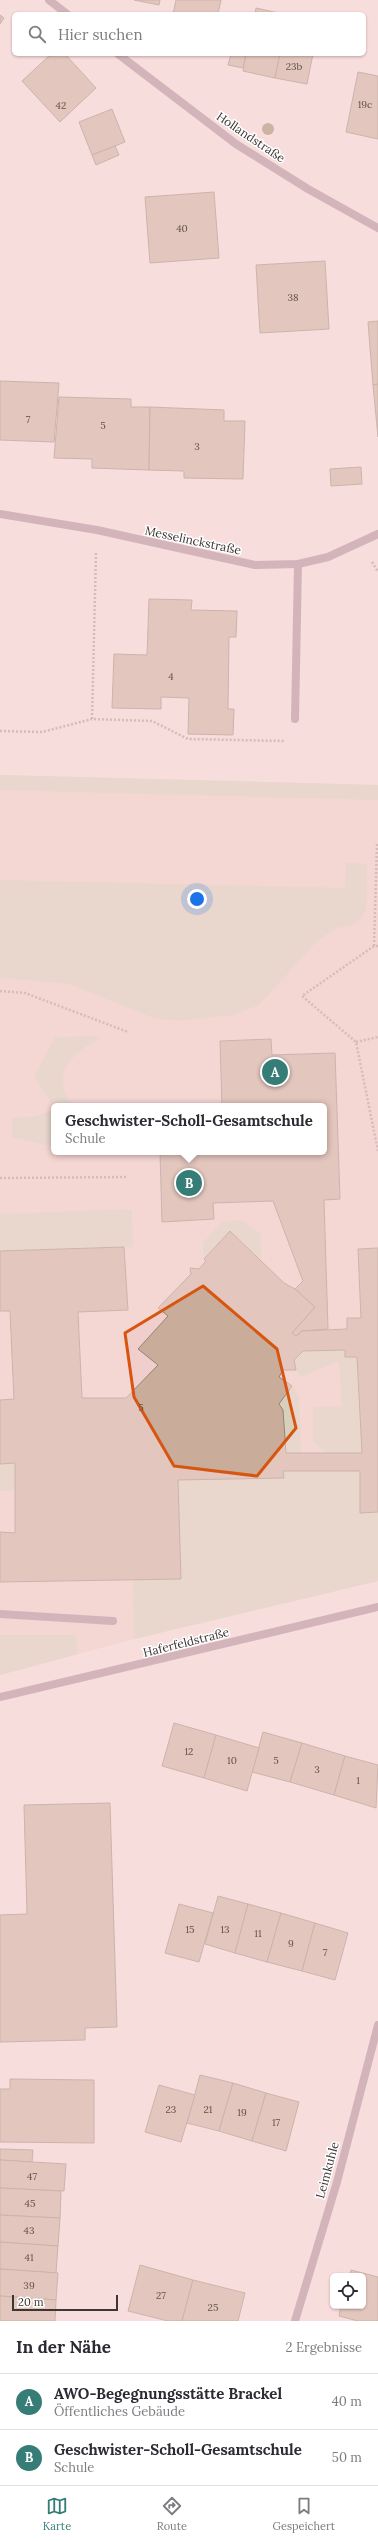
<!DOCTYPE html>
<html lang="de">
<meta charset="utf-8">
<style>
body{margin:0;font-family:Lora,serif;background:#f7f7f7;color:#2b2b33}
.controls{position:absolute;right:12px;bottom:12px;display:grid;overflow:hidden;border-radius:6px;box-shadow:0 1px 3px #0004}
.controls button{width:36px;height:36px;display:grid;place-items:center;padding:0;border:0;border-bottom:1px solid #e1e1e2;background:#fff;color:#2b2b33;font:20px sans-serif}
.scale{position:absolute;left:12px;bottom:10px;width:106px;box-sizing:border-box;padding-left:4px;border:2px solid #3e3434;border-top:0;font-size:11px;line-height:14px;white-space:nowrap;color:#3e3434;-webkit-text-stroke:3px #fff;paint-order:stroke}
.you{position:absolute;left:197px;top:899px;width:14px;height:14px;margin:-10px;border:3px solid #fff;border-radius:50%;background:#1a73e8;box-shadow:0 0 0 6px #1a73e833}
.badge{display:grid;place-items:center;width:26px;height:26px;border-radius:50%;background:#367d77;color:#fff;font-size:13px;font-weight:700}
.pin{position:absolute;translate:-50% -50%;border:2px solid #fff;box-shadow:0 1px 4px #0006}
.popup{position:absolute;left:51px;top:1103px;width:276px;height:52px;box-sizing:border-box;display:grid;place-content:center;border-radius:6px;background:#fff;filter:drop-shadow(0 1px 3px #0005);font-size:13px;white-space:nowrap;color:#7c7c81}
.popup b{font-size:15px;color:#2b2b33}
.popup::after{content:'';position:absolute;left:50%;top:100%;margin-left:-8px;border:8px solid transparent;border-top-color:#fff}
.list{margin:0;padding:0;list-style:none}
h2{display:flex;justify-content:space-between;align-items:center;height:52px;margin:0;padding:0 16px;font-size:17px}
h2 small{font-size:13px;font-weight:400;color:#7c7c81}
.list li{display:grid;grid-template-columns:26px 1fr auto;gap:12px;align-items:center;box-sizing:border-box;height:56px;padding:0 16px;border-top:1px solid #e1e1e2}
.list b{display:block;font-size:15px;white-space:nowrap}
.list p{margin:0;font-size:13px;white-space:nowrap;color:#7c7c81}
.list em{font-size:13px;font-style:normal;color:#7c7c81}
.icon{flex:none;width:22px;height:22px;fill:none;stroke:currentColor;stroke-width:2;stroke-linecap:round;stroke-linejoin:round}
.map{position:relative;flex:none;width:378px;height:2321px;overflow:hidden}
.search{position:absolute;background:#fff;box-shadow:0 1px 3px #0004;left:12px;right:12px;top:12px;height:44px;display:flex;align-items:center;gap:10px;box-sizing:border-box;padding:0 14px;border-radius:6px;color:#7c7c81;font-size:15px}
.sheet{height:164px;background:#fff}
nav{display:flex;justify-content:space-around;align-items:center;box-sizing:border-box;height:56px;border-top:1px solid #e1e1e2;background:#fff;font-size:11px;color:#7c7c81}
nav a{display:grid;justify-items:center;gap:2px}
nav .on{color:#367d77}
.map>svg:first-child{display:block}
.built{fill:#efcecb;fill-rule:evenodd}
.green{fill:#d8d0bd}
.building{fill:#c9ac99;stroke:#968377;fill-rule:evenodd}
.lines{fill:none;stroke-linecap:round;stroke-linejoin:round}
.path{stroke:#a99695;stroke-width:2.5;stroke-dasharray:2 2;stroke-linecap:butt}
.lane{stroke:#a68493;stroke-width:8}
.street{stroke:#a68493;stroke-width:8}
.tree{fill:#988263}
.marked{fill:none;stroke:#d75510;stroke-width:3;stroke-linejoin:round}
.labels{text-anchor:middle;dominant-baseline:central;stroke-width:3;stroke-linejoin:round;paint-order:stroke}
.number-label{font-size:10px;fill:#61524d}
.street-label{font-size:12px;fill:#3e3434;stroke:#fff}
</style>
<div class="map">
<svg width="378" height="2321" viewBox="0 0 378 2321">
<rect width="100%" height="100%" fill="#f7dddb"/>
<path class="built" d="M0 775 378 785V1581L134 1639 0 1675ZM54 1106H324V1152H54Z"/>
<g class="green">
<path d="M0 775 378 785V800L0 790Z"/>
<path d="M346 863 367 864V904L365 912 355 924 337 928 318 940 259 1005 233 1015 176 1021 154 1018 69 984 0 978V880L345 888Z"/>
<path d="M99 1036 100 1039C70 1053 50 1074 73 1106L54 1107 34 1077 55 1037Z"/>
<path d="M54 1110V1147L12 1137V1118L36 1116Z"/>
<path d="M132 1209 133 1247 0 1251V1214Z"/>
<path d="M241 1220 261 1234V1259L230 1231 204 1259 203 1243 222 1222Z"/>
<path d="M345 1350V1357H357L362 1453H326L313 1441V1407L342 1406 339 1361 301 1377 296 1370 294 1360 303 1351Z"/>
<path d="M292 1386 299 1397 301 1453H286L283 1410 279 1404Z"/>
<path d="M15 1463V1491H0V1464Z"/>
<path d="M283 1471H360V1513L378 1512V1581L134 1639 133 1580 178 1480 283 1478Z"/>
<path d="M0 1635H76L78 1654 0 1675Z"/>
</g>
<g class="building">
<path d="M134 0H160L159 5Z"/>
<path d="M176 0H221L218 14H173Z"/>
<path d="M256 8 283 14H255Z"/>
<path d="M0 15 4 18 0 24Z"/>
<path d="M51 54H65L96 88 60 122 22 81Z"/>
<path d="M231 54H246L243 68 228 65Z"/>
<path d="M246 54H280L275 78 243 71Z"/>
<path d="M280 54H313L307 84 275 78Z"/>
<path d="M358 72 378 76V139L346 132Z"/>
<path d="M112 109 125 142 92 155 79 122Z"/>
<path d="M115 146 119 155 96 165 92 155Z"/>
<path d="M214 192 219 258 150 263 145 197Z"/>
<path d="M325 261 329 329 260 333 256 265Z"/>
<path d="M378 321V384L373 385 368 322Z"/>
<path d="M0 381 59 383 54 442 0 440Z"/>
<path d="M378 384V437L373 385Z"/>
<path d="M59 397 131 399V407H150L149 470 92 468V459L54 458Z"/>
<path d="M150 407 224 410V421H245L243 479 184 478V471L149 470Z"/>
<path d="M361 467 362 484 331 486 330 469Z"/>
<path d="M149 599 192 600 191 610 237 611 236 637H229L228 709H234L233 735 188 734 189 698 161 697V709L112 708 114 654 147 655Z"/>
<path d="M271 1039 272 1055 335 1053 340 1199 324 1200 328 1329 302 1331 296 1336 292 1333 315 1307 295 1289 303 1281 273 1201 213 1203 214 1219 162 1222 160 1152H324V1106H222L220 1041Z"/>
<path d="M230 1231 284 1283 295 1289 315 1307 292 1333 296 1336 302 1331 347 1329V1318H361L358 1249 378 1248V1512L360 1513V1471H283L284 1478 178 1480 181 1579 0 1582V1532L15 1533V1463L0 1464V1400L14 1399 10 1311H0V1251L124 1247 128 1310 78 1312 82 1398H126L158 1365 138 1349 168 1316 158 1308 191 1274 190 1268 199 1269 206 1261 204 1259ZM345 1350V1357H357L362 1453H286L283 1410 279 1404 292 1386 279 1377 283 1370H296L294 1360 303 1351Z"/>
<path d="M174 1723 216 1735 204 1778 162 1766Z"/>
<path d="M263 1732 302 1743 290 1782 252 1772Z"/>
<path d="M216 1735 259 1748 247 1791 204 1778Z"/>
<path d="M302 1743 345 1756 334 1795 290 1782Z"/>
<path d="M345 1756 378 1765 376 1808 334 1795Z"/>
<path d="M110 1803 117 2027 85 2028V2040L0 2042V1915L27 1914 24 1805Z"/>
<path d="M218 1896 248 1904 235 1953 205 1944Z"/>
<path d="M179 1904 213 1913 199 1962 165 1953Z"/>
<path d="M248 1904 281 1913 267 1962 235 1953Z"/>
<path d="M281 1913 315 1923 302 1971 267 1962Z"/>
<path d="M315 1923 348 1933 335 1980 302 1971Z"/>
<path d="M200 2075 233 2083 219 2131 187 2123Z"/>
<path d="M10 2079 94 2080V2143L0 2142V2089H10Z"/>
<path d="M233 2083 266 2093 252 2141 219 2131Z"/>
<path d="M159 2085 195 2095 181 2142 145 2132Z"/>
<path d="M266 2093 299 2102 286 2151 252 2141Z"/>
<path d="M0 2149 33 2150 32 2162 0 2160Z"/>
<path d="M0 2160 66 2164 64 2191 0 2188Z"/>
<path d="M0 2188 61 2191 60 2218 0 2215Z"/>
<path d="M0 2215 60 2218 58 2246 0 2242Z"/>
<path d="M0 2242 58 2246 56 2273 0 2269Z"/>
<path d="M140 2265 193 2280 182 2321H168L128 2311Z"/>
<path d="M0 2269 58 2273 56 2300 0 2296Z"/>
<path d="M351 2270 378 2277V2321H358L339 2316 341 2306H363V2276H350Z"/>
<path d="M193 2280 245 2293 238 2321H182Z"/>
<path d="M0 2296 56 2300 55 2321H0Z"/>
</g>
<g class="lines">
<g class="path">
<path d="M96 553 92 719 152 721 188 739 285 741"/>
<path d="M372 562 378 572"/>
<path d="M0 731 42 732 92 719"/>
<path d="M374 946 377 844"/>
<path d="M378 946H374L302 996 356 1042 378 1151"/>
<path d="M0 991 25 993 128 1032"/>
<path d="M356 1042 378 1037"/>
<path d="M0 1178 128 1177"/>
</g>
<g class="lane">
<path d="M295 719 298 564"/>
<path d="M0 1614 113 1621"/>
</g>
<g class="street">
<path d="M49 0 67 14"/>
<path d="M118 54 236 144 308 189 378 228"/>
<path d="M0 514 97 530 255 565 298 564 328 557 378 534"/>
<path d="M0 1697 378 1607"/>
<path d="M295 2321 337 2182 378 2025"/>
</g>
</g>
<circle class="tree" cx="268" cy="129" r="6"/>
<path d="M0 0H378V2321H0ZM203 1286 277 1349 296 1428 257 1476 174 1466 134 1397 125 1333Z" fill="#f7dddb" fill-opacity=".55" fill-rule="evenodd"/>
<path class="marked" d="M203 1286 277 1349 296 1428 257 1476 174 1466 134 1397 125 1333Z"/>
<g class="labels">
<g class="number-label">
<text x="294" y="66">23b</text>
<text x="365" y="104">19c</text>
<text x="61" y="105">42</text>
<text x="182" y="228">40</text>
<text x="293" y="297">38</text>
<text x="28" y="419">7</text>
<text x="103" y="425">5</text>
<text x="197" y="446">3</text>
<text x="171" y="676">4</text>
<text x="141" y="1407">5</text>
<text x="189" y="1751">12</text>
<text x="232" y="1760">10</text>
<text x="276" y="1760">5</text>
<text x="317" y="1769">3</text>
<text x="358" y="1780">1</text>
<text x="190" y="1929">15</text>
<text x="225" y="1929">13</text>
<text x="258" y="1933">11</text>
<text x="291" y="1943">9</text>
<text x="325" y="1952">7</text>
<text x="171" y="2109">23</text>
<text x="208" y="2109">21</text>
<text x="242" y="2112">19</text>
<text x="276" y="2122">17</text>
<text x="32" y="2176">47</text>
<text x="30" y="2203">45</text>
<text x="29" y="2230">43</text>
<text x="29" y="2257">41</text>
<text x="29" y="2285">39</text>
<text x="161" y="2295">27</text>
<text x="213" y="2307">25</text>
</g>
<g class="street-label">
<text transform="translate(251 137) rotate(34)">Hollandstraße</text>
<text transform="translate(193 540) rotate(12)">Messelinckstraße</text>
<text transform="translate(186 1642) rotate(-14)">Haferfeldstraße</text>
<text transform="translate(327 2170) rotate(-75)">Leimkuhle</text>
</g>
</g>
</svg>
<div class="controls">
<button><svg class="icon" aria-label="locate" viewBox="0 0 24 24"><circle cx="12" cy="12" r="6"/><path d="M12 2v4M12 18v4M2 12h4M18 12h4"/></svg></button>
</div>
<div class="scale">20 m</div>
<div class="you"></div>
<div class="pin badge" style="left:275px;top:1072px">A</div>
<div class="pin badge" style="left:189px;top:1183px">B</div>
<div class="popup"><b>Geschwister-Scholl-Gesamtschule</b>Schule</div>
<div class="search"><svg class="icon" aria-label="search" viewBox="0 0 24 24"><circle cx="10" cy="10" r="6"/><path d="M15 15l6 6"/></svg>Hier suchen</div>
</div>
<section class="sheet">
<h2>In der Nähe<small>2 Ergebnisse</small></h2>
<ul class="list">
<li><span class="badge">A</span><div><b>AWO-Begegnungsstätte Brackel</b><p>Öffentliches Gebäude</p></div><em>40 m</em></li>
<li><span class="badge">B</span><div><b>Geschwister-Scholl-Gesamtschule</b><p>Schule</p></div><em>50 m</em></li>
</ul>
</section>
<nav>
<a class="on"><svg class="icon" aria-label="map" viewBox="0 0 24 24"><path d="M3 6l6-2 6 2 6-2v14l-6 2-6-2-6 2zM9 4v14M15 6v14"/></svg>Karte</a>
<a><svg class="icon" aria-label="directions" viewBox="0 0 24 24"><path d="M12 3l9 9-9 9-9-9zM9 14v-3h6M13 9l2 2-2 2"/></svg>Route</a>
<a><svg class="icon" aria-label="saved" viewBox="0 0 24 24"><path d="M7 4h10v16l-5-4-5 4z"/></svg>Gespeichert</a>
</nav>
